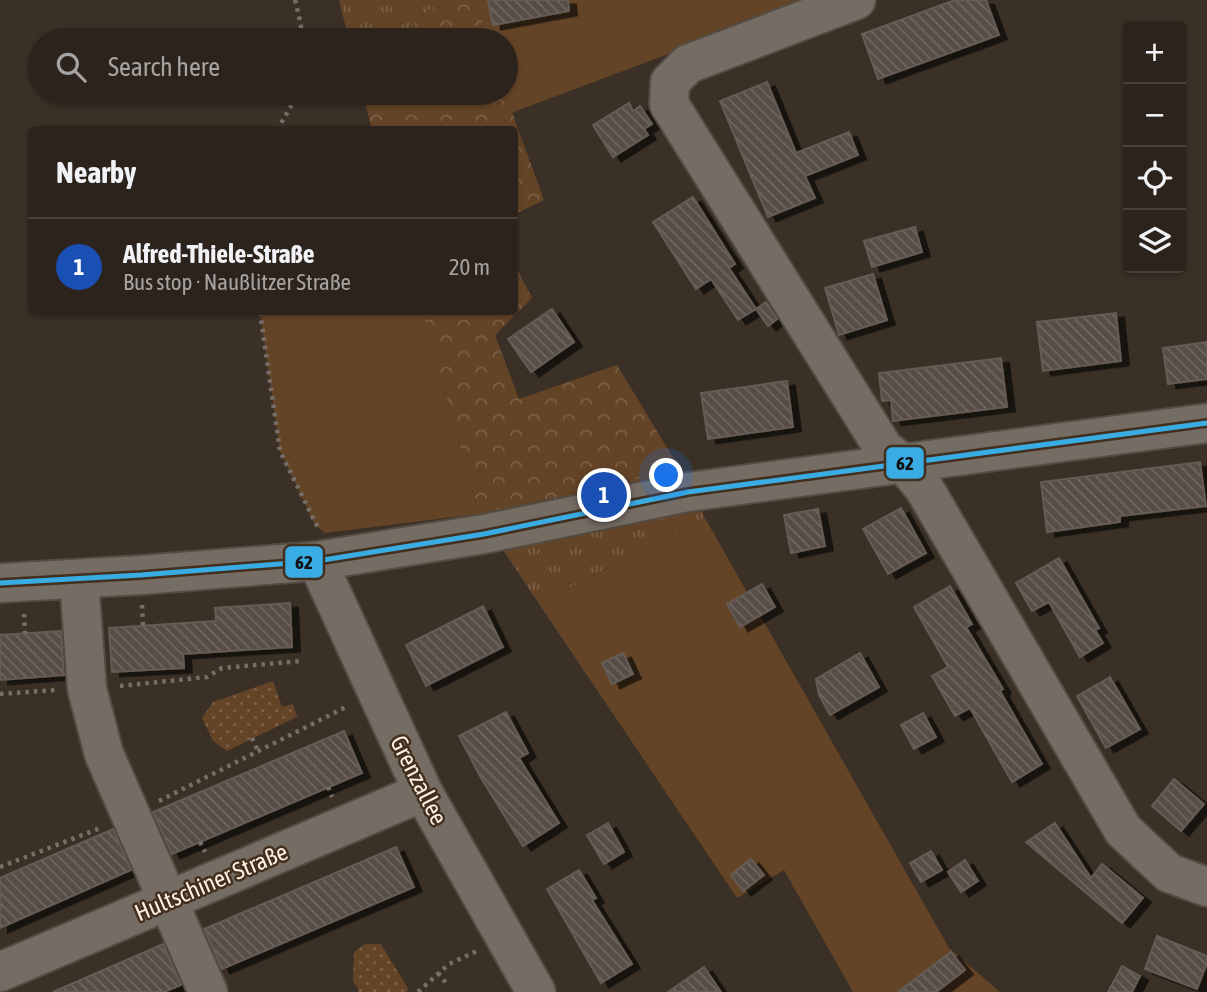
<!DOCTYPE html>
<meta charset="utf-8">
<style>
body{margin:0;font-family:"Asap Condensed",sans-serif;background:#342c25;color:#f1f3f6}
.controls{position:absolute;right:21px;top:21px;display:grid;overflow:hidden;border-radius:7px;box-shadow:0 2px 5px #0004}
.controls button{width:63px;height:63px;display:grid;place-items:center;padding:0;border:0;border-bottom:2px solid #48413b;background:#2c241c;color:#f1f3f6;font:35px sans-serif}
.you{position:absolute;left:667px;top:476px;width:24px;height:24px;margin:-18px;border:5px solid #fff;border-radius:50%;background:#1a73e8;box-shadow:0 0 0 10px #1a73e833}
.badge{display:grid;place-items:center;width:46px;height:46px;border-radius:50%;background:#b9ada2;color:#fff;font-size:23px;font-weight:700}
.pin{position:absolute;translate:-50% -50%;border:4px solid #fff;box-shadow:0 2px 7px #0006}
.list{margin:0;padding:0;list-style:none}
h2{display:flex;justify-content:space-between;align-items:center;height:91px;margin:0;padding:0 28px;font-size:30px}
h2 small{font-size:23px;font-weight:400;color:#a6a4a3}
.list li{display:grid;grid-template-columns:46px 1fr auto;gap:21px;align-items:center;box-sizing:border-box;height:98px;padding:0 28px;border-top:2px solid #48413b}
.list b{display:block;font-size:26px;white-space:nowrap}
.list p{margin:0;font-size:23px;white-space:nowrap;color:#a6a4a3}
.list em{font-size:23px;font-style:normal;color:#a6a4a3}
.icon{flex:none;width:38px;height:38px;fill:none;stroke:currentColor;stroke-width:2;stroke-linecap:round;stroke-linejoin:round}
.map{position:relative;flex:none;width:1207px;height:992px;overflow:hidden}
.search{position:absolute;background:#2c241c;box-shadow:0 2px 5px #0004;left:28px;top:28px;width:490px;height:77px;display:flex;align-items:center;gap:18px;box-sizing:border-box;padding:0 24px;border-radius:38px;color:#a6a4a3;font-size:26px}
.panel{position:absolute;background:#2c241c;box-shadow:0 2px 5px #0004;left:28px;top:126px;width:490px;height:189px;border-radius:7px}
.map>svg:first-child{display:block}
.grass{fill:url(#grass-tufts)}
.forest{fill:url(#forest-crowns)}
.park{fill:url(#park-dots)}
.garden{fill:#644427}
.building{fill:url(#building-back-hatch);stroke:#655b55;stroke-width:2;filter:url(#shadow)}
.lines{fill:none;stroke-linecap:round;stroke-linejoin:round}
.minor-casing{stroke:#544b43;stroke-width:42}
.path{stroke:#766e67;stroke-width:4.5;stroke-dasharray:3.5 5;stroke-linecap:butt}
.minor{stroke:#756c64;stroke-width:38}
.bus-1-casing{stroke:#422f1e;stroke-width:10}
.bus-1{stroke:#3aace4;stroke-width:5}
.labels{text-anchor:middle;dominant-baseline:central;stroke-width:5;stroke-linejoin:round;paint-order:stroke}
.street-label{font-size:24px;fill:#fdf0e5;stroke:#422f1e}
.line-badge{stroke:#422f1e;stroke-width:2.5}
.pale-badge-label{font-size:19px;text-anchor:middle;font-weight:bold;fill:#111}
</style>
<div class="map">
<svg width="1207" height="992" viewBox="0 0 1207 992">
<defs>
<pattern id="grass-tufts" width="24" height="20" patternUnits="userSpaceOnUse" patternTransform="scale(1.75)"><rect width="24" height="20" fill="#644427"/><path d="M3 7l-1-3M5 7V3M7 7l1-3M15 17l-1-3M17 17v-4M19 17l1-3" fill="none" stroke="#7b5f46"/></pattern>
<pattern id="forest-crowns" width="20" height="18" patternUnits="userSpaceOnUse" patternTransform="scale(1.75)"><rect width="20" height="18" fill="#644427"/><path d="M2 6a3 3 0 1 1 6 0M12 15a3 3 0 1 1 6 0" fill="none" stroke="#7b5f46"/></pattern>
<pattern id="park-dots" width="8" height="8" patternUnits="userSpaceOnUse" patternTransform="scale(1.75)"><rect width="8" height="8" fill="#644427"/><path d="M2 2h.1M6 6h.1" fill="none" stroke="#7b5f46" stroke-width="1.8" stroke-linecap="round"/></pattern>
<pattern id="building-back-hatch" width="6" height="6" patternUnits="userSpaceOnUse" patternTransform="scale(1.75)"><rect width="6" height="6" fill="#574d47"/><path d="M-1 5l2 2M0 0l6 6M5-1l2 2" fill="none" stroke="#706761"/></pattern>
<filter id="shadow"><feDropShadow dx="8" dy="4.5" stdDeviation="0" flood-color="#0009"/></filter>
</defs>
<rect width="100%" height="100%" fill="#3a3026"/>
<g class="grass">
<path d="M339 0H454L427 11 397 40H349Z"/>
<path d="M680 469 705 518 539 604 479 514Z"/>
</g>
<g class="forest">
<path d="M454 0H476L488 40H397L427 11Z"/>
<path d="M362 93H505L544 200 515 214 514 130 372 129Z"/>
<path d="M515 266 532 298 495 335 519 399 617 365 680 469 479 514 422 312H514Z"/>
</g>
<g class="park">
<path d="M273 681 282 707 293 704 297 717 227 751 213 741 202 718 213 702Z"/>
<path d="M365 944H381L409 990 406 992H358L359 990 353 981 354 952Z"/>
</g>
<g class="garden">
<path d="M476 0H813L511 113 505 93 506 40H488Z"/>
<path d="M260 312H422L479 514 325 533 315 525 280 451Z"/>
<path d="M705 518 949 948 1000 992H853L784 870 737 898 539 604Z"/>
</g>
<g class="building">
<path d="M488 0H568L569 11 493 25Z"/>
<path d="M955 0H986L999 35 878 79 862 34Z"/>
<path d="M767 82 796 153 849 132 858 155 805 176 815 198 768 217 720 101Z"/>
<path d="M629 103 633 111 640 106 652 124 644 129 648 135 613 157 593 125Z"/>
<path d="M693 197 735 264 729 268 756 309 738 320 711 279 696 289 653 222Z"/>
<path d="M915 227 922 252 872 267 864 241Z"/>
<path d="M873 274 887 320 839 335 825 288Z"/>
<path d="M766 302 777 319 768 326 756 309Z"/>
<path d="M552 309 574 342 531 372 508 339Z"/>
<path d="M1116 313 1121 361 1043 371 1037 322Z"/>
<path d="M1207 342V379L1168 384 1163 348Z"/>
<path d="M1001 358 1007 407 893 421 891 400 882 401 879 373Z"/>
<path d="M787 381 793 427 708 439 701 393Z"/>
<path d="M1200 462 1206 506 1120 516V522L1047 532 1041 482Z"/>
<path d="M901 508 926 553 888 574 863 529Z"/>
<path d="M818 509 825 546 791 553 784 515Z"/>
<path d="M1059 558 1099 628 1095 630 1103 643 1080 657 1049 602 1032 611 1016 583Z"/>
<path d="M762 584 775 607 740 627 727 604Z"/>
<path d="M950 586 972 624 966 627 1003 689 1000 691 1042 764 1012 782 970 708 955 716 932 676 948 667 914 607Z"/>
<path d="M290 603 292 647 183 654 184 668 112 672 109 628 216 621 215 608Z"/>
<path d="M483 606 503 647 426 686 406 645Z"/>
<path d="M61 631 64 675 0 680V635Z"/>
<path d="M623 653 633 674 612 684 602 663Z"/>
<path d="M860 653 879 687 830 715 819 695 816 679Z"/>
<path d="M1110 677 1140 729 1106 748 1077 696Z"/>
<path d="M506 712 528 753 519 758 559 823 523 846 481 778 459 736Z"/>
<path d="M923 713 936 737 914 749 901 725Z"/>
<path d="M344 731 362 773 172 854 153 812Z"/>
<path d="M1174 779 1204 804 1181 831 1152 806Z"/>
<path d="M608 823 624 852 604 864 587 835Z"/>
<path d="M1055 823 1091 878 1102 864 1143 898 1122 923 1026 842Z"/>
<path d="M113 829 131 870 0 928V878Z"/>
<path d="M396 847 414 887 222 969 204 929Z"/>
<path d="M931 851 942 870 921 882 910 863Z"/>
<path d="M751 859 764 875 743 891 731 875Z"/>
<path d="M965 860 978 881 961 892 948 872Z"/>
<path d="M579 870 596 898 592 900 632 964 601 983 547 889Z"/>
<path d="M1157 936 1207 956V963L1197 989 1145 969Z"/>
<path d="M163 944 181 985 164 992H53Z"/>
<path d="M951 952 965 970 936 992H898Z"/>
<path d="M1122 966 1140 976 1132 992H1108Z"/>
<path d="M704 967 721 992H668Z"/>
</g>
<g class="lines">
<defs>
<g id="minor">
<path d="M856 0 688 64 670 82 669 104 884 449 905 465 924 488 1123 830 1169 873 1207 887"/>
<path d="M317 561 423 792 536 992"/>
<path d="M79 579 87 689 104 754 208 992"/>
<path d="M0 583 141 575 317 561 484 534 688 492 1207 423"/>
<path d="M0 972 423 792"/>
</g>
</defs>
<use href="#minor" class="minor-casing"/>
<g class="path">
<path d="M295 0 301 25V40"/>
<path d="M277 130 294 101 296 93"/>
<path d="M260 312 280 451 318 528"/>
<path d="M142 605 143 625"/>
<path d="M24 614 25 633"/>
<path d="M120 686 207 677 222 668 302 661"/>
<path d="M0 694 55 690"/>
<path d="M252 738 258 751"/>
<path d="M328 787 332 797"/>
<path d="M159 801 348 706"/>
<path d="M200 842 205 852"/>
<path d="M0 867 103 827"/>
<path d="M438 973 446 983"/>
<path d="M418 992 449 964 477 951"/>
</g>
<use href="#minor" class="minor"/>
<defs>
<path id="bus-1" d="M0 583 141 575 317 561 484 534 688 492 1207 423"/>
</defs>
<use href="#bus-1" class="bus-1-casing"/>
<use href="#bus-1" class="bus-1"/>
</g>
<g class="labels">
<g class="street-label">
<text transform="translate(419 780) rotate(63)">Grenzallee</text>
<text transform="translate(211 882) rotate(-23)">Hultschiner Straße</text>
</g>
</g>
<g class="line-badge">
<rect x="885" y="446" width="40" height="34" rx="7" fill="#3aace4"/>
<rect x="284" y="545" width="40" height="34" rx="7" fill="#3aace4"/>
</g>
<g class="pale-badge-label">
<text x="905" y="470">62</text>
<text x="304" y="569">62</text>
</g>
</svg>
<div class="controls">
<button>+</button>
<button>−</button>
<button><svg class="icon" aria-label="locate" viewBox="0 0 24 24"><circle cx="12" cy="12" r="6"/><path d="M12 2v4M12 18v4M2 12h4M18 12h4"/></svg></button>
<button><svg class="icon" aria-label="layers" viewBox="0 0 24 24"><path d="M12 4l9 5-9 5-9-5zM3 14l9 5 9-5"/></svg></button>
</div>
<div class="you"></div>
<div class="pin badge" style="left:604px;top:495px;background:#1a4fb4">1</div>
<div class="search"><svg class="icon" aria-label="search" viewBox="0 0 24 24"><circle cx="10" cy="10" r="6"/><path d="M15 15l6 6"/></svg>Search here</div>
<section class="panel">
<h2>Nearby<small></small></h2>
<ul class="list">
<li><span class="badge" style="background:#1a4fb4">1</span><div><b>Alfred-Thiele-Straße</b><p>Bus stop · Naußlitzer Straße</p></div><em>20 m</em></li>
</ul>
</section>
</div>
